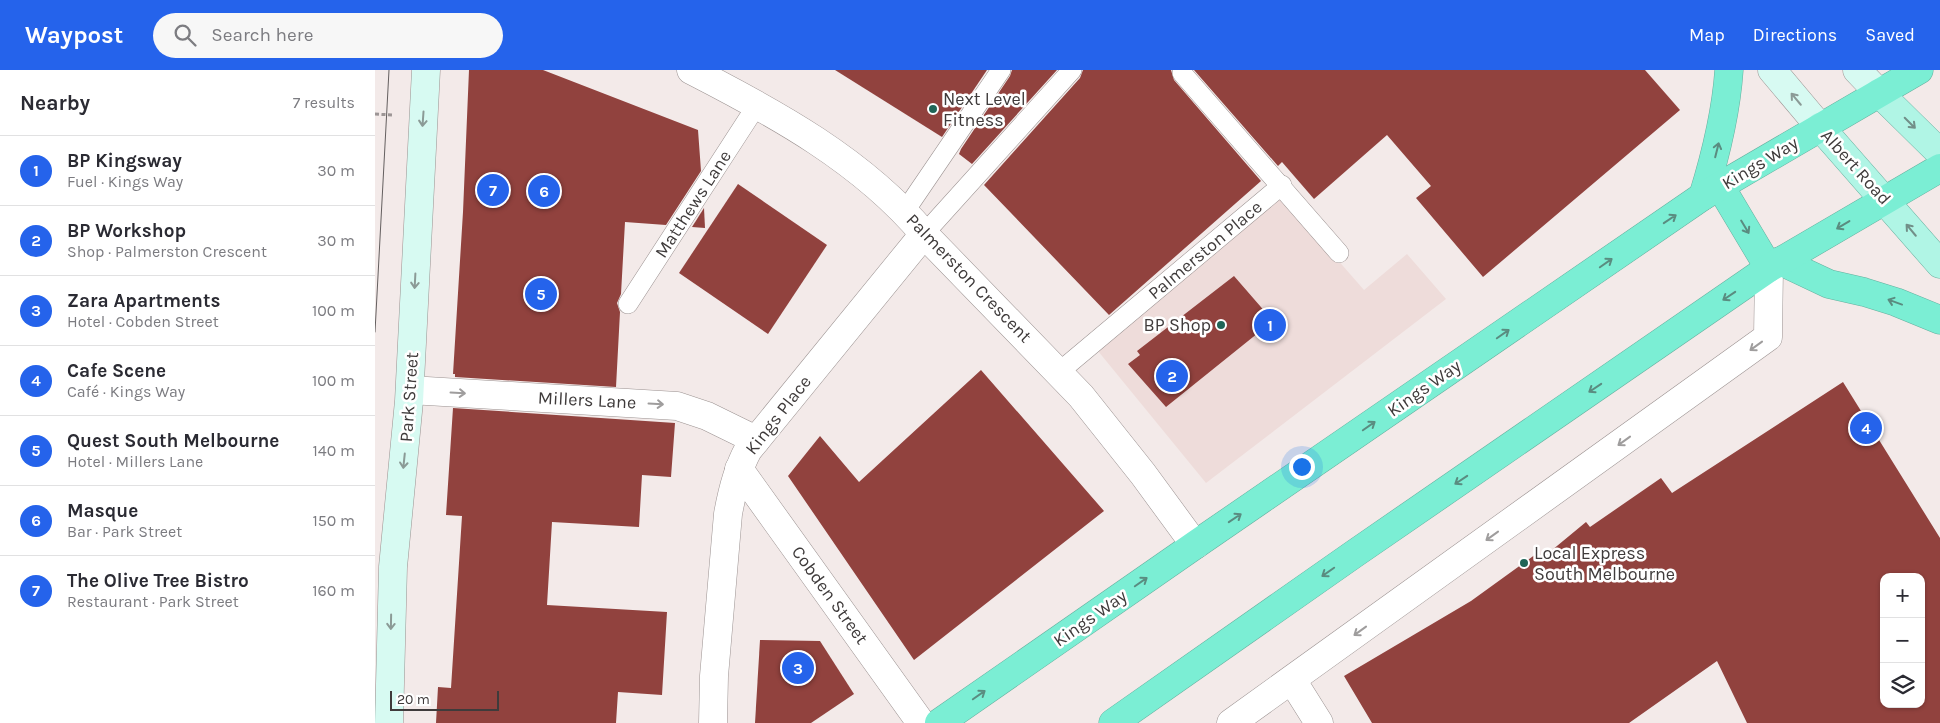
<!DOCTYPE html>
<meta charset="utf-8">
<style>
body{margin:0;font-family:Karla,sans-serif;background:#f7f7f7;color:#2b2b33}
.controls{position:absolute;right:15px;bottom:15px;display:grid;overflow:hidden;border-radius:10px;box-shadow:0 1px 4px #0004}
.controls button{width:45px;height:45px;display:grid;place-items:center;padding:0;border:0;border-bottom:1px solid #e1e1e2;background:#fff;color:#2b2b33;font:25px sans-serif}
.scale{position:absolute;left:15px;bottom:12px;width:109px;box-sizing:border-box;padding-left:5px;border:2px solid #3f3b3b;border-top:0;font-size:14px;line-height:18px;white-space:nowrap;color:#3f3b3b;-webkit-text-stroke:4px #fff;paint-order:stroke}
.you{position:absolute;left:926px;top:396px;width:18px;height:18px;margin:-12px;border:4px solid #fff;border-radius:50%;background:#1a73e8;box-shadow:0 0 0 8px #1a73e833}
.badge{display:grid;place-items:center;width:32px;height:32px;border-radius:50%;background:#2563eb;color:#fff;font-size:16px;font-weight:700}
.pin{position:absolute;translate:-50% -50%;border:2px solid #fff;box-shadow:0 1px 5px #0006}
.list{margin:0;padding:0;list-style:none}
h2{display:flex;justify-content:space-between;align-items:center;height:65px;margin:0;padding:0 20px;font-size:21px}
h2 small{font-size:16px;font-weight:400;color:#7c7c81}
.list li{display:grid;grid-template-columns:32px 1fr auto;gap:15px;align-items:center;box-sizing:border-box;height:70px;padding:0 20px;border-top:1px solid #e1e1e2}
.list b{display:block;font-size:19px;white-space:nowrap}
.list p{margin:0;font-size:16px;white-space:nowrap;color:#7c7c81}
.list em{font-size:16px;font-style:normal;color:#7c7c81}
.icon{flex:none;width:28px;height:28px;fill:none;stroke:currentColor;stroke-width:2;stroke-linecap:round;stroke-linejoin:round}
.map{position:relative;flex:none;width:1565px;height:653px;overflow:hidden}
header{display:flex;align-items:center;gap:30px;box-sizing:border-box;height:70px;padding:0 25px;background:#2563eb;color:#fff}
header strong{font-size:24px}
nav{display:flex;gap:28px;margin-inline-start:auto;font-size:18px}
.search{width:350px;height:45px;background:#f7f7f7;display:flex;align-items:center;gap:12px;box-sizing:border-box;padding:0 18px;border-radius:28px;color:#7c7c81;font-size:19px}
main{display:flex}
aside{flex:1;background:#fff}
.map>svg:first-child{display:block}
.built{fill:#eedcda}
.building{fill:#91423e;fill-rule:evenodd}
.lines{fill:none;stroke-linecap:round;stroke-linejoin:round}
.lane-casing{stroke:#9b9291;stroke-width:20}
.street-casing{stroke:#9b9291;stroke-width:29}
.secondary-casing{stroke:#9b9291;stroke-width:29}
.primary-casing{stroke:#66af9e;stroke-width:29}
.highway-casing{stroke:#66af9e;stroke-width:29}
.path{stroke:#9c9595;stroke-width:3;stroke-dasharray:4 2.5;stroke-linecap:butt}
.lane{stroke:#fff;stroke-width:19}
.street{stroke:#fff;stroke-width:28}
.secondary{stroke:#d7faf2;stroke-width:28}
.primary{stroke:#b0f5e5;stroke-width:28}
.highway{stroke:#7beed4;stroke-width:28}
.tram{stroke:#645f5f;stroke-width:1}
.oneway{stroke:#8b9a96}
.oneway2{stroke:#728f88}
.oneway3{stroke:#5a8c80}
.oneway4{stroke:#9f9d9d}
.poi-dot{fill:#1f6557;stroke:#fff;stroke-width:2}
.labels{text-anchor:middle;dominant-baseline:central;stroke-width:5;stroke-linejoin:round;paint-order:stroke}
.poi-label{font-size:18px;fill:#3f3b3b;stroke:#fff;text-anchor:start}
.street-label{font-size:18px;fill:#3f3b3b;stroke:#fff}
</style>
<header>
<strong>Waypost</strong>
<div class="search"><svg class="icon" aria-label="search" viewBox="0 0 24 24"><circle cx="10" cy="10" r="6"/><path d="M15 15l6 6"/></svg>Search here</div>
<nav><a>Map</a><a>Directions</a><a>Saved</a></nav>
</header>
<main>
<aside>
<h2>Nearby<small>7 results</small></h2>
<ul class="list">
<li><span class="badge">1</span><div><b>BP Kingsway</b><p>Fuel · Kings Way</p></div><em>30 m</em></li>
<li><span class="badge">2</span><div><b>BP Workshop</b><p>Shop · Palmerston Crescent</p></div><em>30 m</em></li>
<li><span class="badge">3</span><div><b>Zara Apartments</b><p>Hotel · Cobden Street</p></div><em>100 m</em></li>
<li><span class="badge">4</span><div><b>Cafe Scene</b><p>Café · Kings Way</p></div><em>100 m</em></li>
<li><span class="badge">5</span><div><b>Quest South Melbourne</b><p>Hotel · Millers Lane</p></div><em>140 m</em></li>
<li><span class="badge">6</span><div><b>Masque</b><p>Bar · Park Street</p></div><em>150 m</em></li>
<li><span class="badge">7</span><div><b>The Olive Tree Bistro</b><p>Restaurant · Park Street</p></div><em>160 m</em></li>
</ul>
</aside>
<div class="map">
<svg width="1565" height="653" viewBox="0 0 1565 653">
<rect width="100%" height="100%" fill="#f3eae9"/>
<path class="built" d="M906 125 989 220 1032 184 1071 229 831 413 723 281Z"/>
<g class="building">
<path d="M94 0H168L323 60 326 101 291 155 250 152 246 224 242 233 245 242 241 317 80 307V304H78L88 142Z"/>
<path d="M460 0H612L567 67Z"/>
<path d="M637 0H682L597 94 584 84 586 79 635 6Z"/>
<path d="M708 0H796L799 10 886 111 734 245 609 115 705 8Z"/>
<path d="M819 0H1270L1305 40 1108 207 1041 128 1056 116 1012 65 939 129 907 92 903 96Z"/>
<path d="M363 114 452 175 393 264 304 203Z"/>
<path d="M329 138 330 158 317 157Z"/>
<path d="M859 206 898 251 791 337 753 294 765 285 762 281Z"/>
<path d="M606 300 729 441 539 590 413 406 445 366 484 412Z"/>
<path d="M1468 312 1565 468V653H1372L1342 591 1254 653H997L969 606 1096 531 1161 484 1165 490 1211 452 1215 457 1286 408 1297 423ZM1509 507H1546V634H1509Z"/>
<path d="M78 338 300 353 296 407 267 405 264 457 177 452 172 535 292 542 287 625 243 622 241 653H61L63 617 76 618 87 446 71 445Z"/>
<path d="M385 570 445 571 479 624 436 653H380Z"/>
</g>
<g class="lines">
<defs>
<g id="lane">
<path d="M807 3 964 183"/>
<path d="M530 141 626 0"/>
<path d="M549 164 697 0"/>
<path d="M253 234 382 35"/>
<path d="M684 302 907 115"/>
</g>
<g id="street">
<path d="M316 0C400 43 488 91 549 164L706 326 768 404 820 475"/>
<path d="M35 320 302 336 332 346 381 370"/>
<path d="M364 399 546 653"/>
<path d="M917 610 944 653"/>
<path d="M338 653 339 606 353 444C357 422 362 400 373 380L549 164"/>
<path d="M856 653 1393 267 1394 198"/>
</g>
<g id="secondary">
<path d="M1397 0 1445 57"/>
<path d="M1482 0 1504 23"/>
<path d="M14 653 18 497 34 331 51 0"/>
</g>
<g id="primary">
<path d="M1504 23 1565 83"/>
<path d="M1445 57 1565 194"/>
</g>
<g id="highway">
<path d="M1345 116 1394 198"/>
<path d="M1328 126C1341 84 1351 44 1354 0"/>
<path d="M1405 191 1454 214 1489 222 1521 232 1565 250"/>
<path d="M564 653 820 475 1328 126 1544 0"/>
<path d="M738 653 979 484 1394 198 1565 98"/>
</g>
</defs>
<use href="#lane" class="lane-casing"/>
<use href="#street" class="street-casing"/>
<use href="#secondary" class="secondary-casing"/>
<use href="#primary" class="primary-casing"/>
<use href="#highway" class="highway-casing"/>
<path class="path" d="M0 44 17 45"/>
<use href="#lane" class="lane"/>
<use href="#street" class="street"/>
<use href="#secondary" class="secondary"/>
<use href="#primary" class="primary"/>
<use href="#highway" class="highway"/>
<path class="tram" d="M0 262 14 0"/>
</g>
<defs><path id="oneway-shaft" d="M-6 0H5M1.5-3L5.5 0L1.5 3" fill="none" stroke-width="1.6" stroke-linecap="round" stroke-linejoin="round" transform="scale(1.25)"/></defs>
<g class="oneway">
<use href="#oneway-shaft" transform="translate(1421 29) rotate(-130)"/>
<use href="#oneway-shaft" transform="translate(48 49) rotate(94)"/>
<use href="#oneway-shaft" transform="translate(40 211) rotate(93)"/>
<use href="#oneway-shaft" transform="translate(29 391) rotate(96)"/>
<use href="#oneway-shaft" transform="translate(16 552) rotate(91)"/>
</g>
<g class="oneway2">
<use href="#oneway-shaft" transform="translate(1535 53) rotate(45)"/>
<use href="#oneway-shaft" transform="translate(1536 160) rotate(-130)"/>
</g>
<g class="oneway3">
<use href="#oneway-shaft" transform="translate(1342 80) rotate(-76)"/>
<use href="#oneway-shaft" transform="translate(1295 149) rotate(-34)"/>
<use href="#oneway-shaft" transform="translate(1468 155) rotate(149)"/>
<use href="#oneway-shaft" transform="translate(1370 157) rotate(59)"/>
<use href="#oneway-shaft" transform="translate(1231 193) rotate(-35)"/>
<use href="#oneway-shaft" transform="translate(1354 226) rotate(146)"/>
<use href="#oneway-shaft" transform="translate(1520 232) rotate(-160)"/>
<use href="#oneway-shaft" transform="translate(1128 264) rotate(-35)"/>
<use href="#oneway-shaft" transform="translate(1220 318) rotate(146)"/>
<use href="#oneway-shaft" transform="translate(994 356) rotate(-35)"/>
<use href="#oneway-shaft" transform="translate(1086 410) rotate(146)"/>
<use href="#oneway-shaft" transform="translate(860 448) rotate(-34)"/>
<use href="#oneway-shaft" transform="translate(953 502) rotate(145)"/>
<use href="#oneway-shaft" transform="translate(766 512) rotate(-35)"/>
<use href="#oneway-shaft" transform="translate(604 625) rotate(-35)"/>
</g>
<g class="oneway4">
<use href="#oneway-shaft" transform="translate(1381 276) rotate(144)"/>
<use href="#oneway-shaft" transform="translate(83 323) rotate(3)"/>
<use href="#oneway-shaft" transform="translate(281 334) rotate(3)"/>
<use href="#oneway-shaft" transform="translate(1249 371) rotate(144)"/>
<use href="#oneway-shaft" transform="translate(1117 466) rotate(144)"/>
<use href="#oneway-shaft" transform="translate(985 561) rotate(144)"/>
</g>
<g class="poi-dot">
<circle cx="558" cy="39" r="5"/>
<circle cx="846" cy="255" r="5"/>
<circle cx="1149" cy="493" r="5"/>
</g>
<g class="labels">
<g class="poi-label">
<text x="568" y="29">Next Level<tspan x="568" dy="21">Fitness</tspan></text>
<text x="836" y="255" text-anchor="end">BP Shop</text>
<text x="1159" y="483">Local Express<tspan x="1159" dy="21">South Melbourne</tspan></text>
</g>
<g class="street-label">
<text transform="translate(1385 93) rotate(-31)">Kings Way</text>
<text transform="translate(1481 97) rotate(48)">Albert Road</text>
<text transform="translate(318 134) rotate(-57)">Matthews Lane</text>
<text transform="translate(830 180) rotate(-40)">Palmerston Place</text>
<text transform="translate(594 208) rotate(46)">Palmerston Crescent</text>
<text transform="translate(1049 318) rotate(-35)">Kings Way</text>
<text transform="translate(34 327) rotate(-86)">Park Street</text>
<text transform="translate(212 330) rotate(3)">Millers Lane</text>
<text transform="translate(403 345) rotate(-52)">Kings Place</text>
<text transform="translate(455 525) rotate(54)">Cobden Street</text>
<text transform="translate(715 548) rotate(-35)">Kings Way</text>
</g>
</g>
</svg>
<div class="controls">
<button>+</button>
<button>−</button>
<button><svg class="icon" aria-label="layers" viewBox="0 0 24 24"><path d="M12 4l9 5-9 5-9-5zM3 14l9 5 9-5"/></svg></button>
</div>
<div class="scale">20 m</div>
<div class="you"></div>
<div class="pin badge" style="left:895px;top:255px">1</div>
<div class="pin badge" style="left:797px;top:306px">2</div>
<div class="pin badge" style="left:423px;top:598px">3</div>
<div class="pin badge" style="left:1491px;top:358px">4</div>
<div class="pin badge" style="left:166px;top:224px">5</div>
<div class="pin badge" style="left:169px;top:121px">6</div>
<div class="pin badge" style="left:118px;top:120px">7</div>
</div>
</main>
